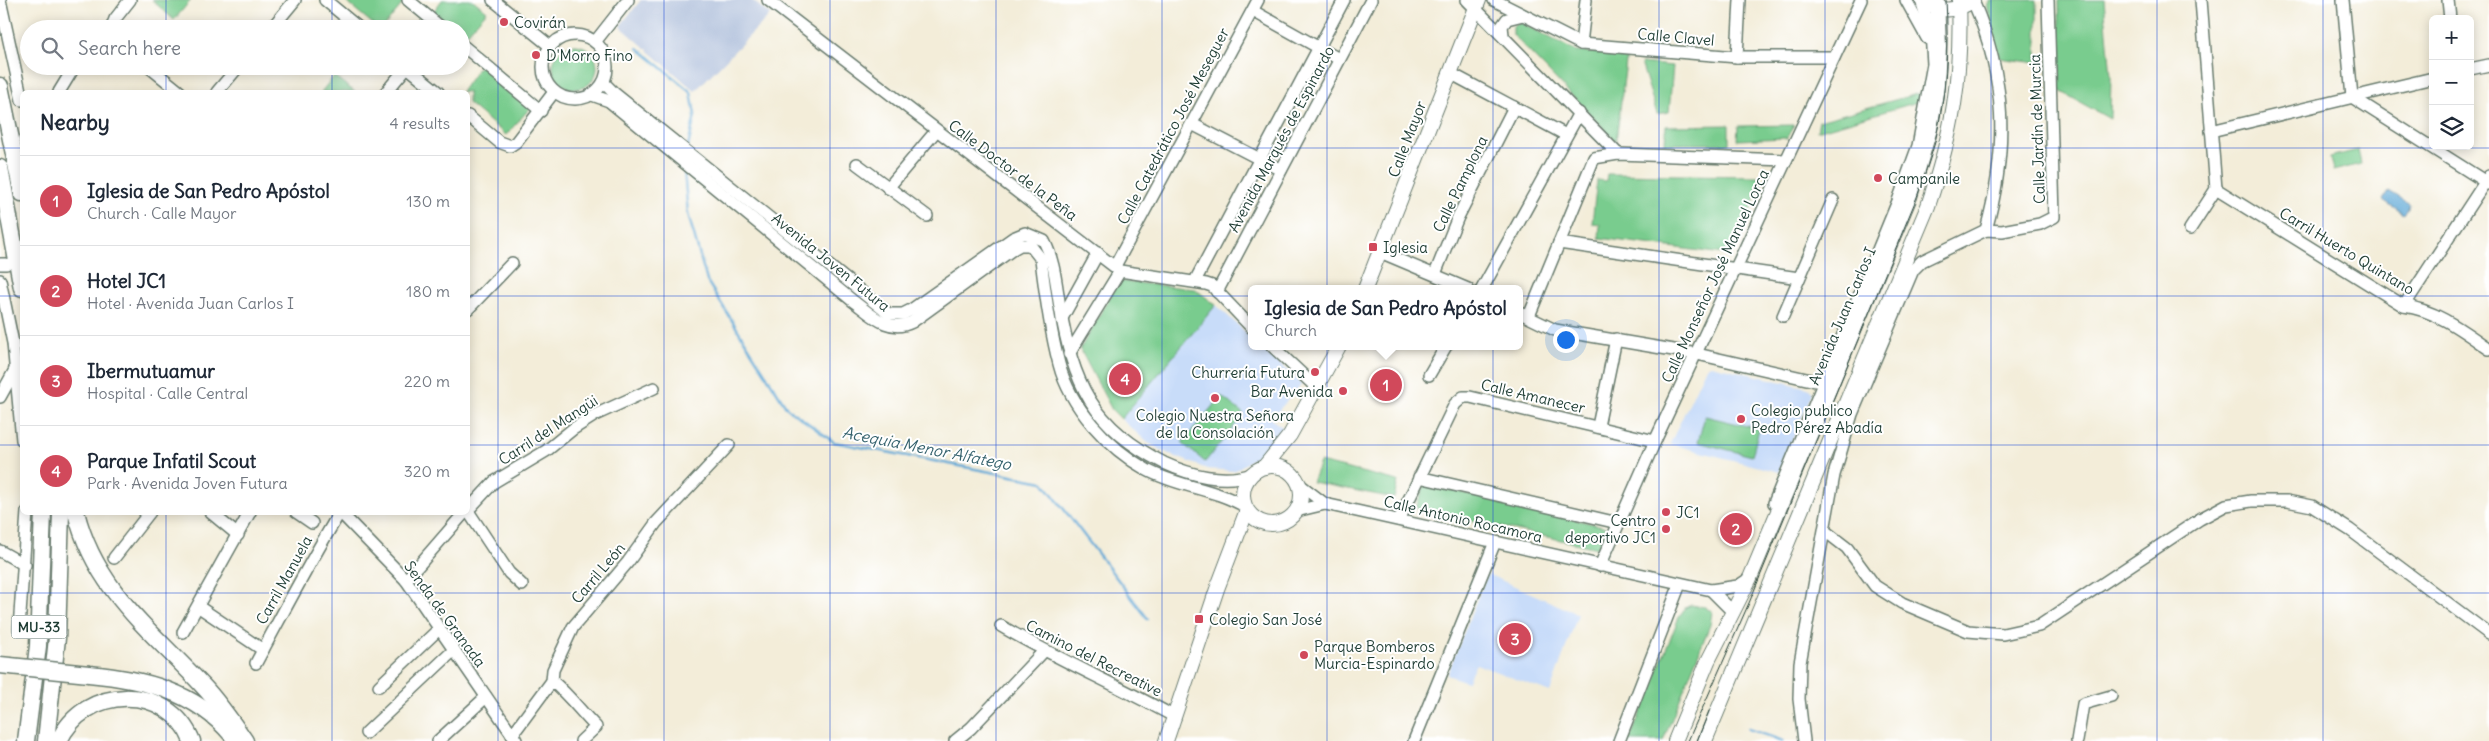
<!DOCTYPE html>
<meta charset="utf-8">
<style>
body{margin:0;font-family:Delius,sans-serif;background:#f2f2f3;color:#1f2937}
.controls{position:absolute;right:15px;top:15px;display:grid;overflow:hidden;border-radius:8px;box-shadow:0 2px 12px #0003}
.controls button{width:45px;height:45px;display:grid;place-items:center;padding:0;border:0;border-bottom:1px solid #e0e1e3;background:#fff;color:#1f2937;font:25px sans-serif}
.you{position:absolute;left:1565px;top:339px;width:18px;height:18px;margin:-12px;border:4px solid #fff;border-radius:50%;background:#1a73e8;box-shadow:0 0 0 8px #1a73e833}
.badge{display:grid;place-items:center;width:32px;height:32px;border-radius:50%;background:#d1495b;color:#fff;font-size:16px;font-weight:700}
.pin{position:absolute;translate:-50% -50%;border:2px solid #fff;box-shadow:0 1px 5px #0006}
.popup{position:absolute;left:1248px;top:285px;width:275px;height:65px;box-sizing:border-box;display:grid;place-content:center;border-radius:8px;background:#fff;filter:drop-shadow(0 1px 4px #0005);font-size:16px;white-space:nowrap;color:#747a83}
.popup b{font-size:19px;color:#1f2937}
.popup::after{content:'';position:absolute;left:50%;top:100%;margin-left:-10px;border:10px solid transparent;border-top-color:#fff}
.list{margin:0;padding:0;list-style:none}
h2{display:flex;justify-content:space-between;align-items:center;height:65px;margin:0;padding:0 20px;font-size:21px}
h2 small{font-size:16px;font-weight:400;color:#747a83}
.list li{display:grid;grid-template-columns:32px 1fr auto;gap:15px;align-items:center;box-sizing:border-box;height:90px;padding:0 20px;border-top:1px solid #e0e1e3}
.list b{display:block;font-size:19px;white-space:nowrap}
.list p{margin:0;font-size:16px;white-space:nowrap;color:#747a83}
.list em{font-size:16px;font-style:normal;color:#747a83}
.icon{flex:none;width:28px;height:28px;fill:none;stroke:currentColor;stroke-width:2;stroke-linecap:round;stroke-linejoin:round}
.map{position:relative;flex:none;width:2489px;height:741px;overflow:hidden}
.search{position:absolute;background:#fff;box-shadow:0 2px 12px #0003;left:20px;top:20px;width:450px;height:55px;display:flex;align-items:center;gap:12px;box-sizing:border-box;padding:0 18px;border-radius:28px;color:#747a83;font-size:19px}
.panel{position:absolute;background:#fff;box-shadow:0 2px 12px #0003;left:20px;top:90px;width:450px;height:425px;border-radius:8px}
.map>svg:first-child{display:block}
.built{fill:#c8dcf9}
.industrial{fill:#b6c5de}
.green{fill:#79cc8e;stroke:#4c8461}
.water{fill:#5fa8d6;stroke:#3f7285}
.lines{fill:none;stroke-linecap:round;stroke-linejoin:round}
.stream{stroke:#5fa8d6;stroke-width:2.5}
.minor-casing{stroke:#697b6e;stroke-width:14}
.major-casing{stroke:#697b6e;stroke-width:16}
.highway-casing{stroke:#697b6e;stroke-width:19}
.minor{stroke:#fff;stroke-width:11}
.major{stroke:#fff;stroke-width:14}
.highway{stroke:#fff;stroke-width:16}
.tram{stroke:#1f3d34;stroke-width:1}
.highway-bridge-casing{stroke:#697b6e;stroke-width:19;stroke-linecap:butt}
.highway-bridge{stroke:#fff;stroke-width:16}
.grid{fill:none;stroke:#1d4ed8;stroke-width:1;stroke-opacity:0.55}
.poi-dot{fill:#d1495b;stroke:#fff;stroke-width:2}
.labels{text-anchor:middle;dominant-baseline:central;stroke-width:4;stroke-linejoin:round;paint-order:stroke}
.shield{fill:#fff;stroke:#627771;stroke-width:1}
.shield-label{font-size:14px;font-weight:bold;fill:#1f3d34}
.poi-label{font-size:15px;fill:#1f3d34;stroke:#fff;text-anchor:start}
.street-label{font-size:15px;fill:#1f3d34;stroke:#fff}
.water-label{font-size:16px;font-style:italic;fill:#35626d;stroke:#fff}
</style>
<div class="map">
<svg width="2489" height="741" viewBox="0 0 2489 741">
<rect width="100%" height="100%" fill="#fff"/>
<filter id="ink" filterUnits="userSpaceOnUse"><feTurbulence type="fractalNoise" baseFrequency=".02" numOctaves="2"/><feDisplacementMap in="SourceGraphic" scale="10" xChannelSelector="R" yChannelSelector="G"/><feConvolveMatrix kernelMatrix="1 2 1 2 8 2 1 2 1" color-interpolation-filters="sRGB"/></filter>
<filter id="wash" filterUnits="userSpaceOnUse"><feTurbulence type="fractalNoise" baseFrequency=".0096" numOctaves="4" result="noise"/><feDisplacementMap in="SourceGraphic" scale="20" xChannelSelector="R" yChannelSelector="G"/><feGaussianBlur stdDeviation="1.12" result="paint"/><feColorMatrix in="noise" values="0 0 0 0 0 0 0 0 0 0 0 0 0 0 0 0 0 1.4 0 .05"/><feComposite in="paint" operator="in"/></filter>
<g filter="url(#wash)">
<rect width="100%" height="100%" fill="#f3edd9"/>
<g class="built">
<path d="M1216 305 1252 338V346H1261L1302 384 1271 419 1285 429 1273 449 1263 452 1234 471 1207 469 1169 454 1148 443 1121 419Z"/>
<path d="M1711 365 1808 388 1811 390 1812 393 1779 472 1670 444 1706 367Z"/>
<path d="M1487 574 1578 614 1550 692 1476 664 1467 682 1447 675Z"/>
</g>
<path class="industrial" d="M641 0H752L770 15 695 91 620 26Z"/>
<g class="green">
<path d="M152 0H191L174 20Z"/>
<path d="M344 0H402L404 2 382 29H379Z"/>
<path d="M442 0H473L487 11 464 37 461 35V29H454L433 12Z"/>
<path d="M1990 0H2037V63L1999 58 1987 5Z"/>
<path d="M2059 0H2104L2111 76 2110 119 2060 91Z"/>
<path d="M1517 23H1522L1577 52 1627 54 1616 141 1513 35V26Z"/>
<circle cx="575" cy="67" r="22"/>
<path d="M1641 63 1673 66 1669 112 1657 114Z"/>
<path d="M480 65 532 106 506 135 468 103V92H461Z"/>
<path d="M334 76 355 92H321Z"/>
<path d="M1920 93 1921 101 1817 131 1819 121Z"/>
<path d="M1729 125V144H1665L1666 126Z"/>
<path d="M1794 125 1787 138 1737 140 1738 126Z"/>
<path d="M2358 150 2361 164 2333 171 2330 157Z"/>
<path d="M1607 174 1758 176 1762 183 1734 248 1728 246 1724 254 1599 238 1600 224 1592 223 1597 180 1606 181Z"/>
<path d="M1119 281 1195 289 1216 305 1121 419 1112 410 1080 349Z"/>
<path d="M1221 396 1244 414 1205 462 1182 443Z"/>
<path d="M1705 416 1759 429 1752 456 1698 442Z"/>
<path d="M1320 462 1398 481 1394 498 1312 482Z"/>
<path d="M1425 484 1607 527 1597 548 1416 508Z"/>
<path d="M1691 605 1705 607 1712 612 1710 625 1663 741H1629L1679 617 1685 608Z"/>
</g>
<path class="water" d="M2389 191 2410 204 2404 214 2383 200Z"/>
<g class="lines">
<g class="stream">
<path d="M638 48 691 92 695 115 688 147"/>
<path d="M684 171 688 214 707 281 787 408 834 442 1043 482 1148 619"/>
<path d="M1748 729 1783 741"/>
</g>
</g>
</g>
<g filter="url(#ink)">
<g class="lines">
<defs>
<g id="minor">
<path d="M0 0 22 100"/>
<path d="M325 0 360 29"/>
<path d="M408 0 443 29"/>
<path d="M493 0 550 46"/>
<path d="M768 0 1120 271 1206 284 1212 286 1252 328"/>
<path d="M1467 0 1618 154"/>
<path d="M1494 0 1581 44 1737 57H1834"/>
<path d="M1906 0 1927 38"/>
<path d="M1974 0 1973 1C2007 78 2008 150 1986 230"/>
<path d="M2343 0 2352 97 2489 184"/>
<path d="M2448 0 2450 19"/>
<path d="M1253 11 1339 59"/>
<path d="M111 29 115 19 130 0"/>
<path d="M271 29 295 0"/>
<circle cx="575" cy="67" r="32"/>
<path d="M1503 35 1502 26 1507 19 1523 15"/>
<path d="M595 42 628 0"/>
<path d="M461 44 541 111"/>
<path d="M1581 44 1586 0"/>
<path d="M1737 57 1740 0"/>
<path d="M148 66 180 92"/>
<path d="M406 66 438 92"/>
<path d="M2470 69 2489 65"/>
<path d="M1450 73 1566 135"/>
<path d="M604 83 614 93 889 314H903L911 310 1013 238 1025 233 1044 241C1055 262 1056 285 1060 307 1073 383 1092 427 1164 463 1190 475 1224 484 1252 474"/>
<path d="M59 92 73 69"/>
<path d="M217 92 239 66"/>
<path d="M386 92 407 67"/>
<path d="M592 95 609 101 853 301C871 314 888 334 912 322L1013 249 1020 245H1030L1041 259C1045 293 1050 330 1059 364 1070 407 1108 448 1147 470 1178 487 1214 488 1246 507"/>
<path d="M468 116 499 142 510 146 516 142 554 92"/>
<path d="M1192 124 1281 170"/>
<path d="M2211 131 2433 78"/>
<path d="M857 164 927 216"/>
<path d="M888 188 936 131"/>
<path d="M2216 189 2404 306C2436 310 2463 331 2489 349"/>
<path d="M2190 229 2216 189 2201 0"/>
<path d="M1559 243 1799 278"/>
<path d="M1380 252 1468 289"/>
<path d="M0 264H6"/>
<path d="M1115 266 1258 0"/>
<path d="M1435 274 1458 217 1514 107"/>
<path d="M0 280 13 343 22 440"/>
<path d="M1195 281 1344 0"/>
<path d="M1482 289 1579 113"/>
<path d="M1217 292 1371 0"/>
<path d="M2404 306 2489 176"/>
<path d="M468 309 512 263"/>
<path d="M1520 313 1555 330 1697 354 1824 383"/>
<path d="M1529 316 1594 158 1618 154 1786 160"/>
<path d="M1783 316 1833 200"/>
<path d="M1062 318 1098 253"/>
<path d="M1272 346 1317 388"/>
<path d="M1069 354 1120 271"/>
<path d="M1429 375 1446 346"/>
<path d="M0 397 16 368"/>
<path d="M1598 426 1616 339"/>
<path d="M1419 477 1618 523"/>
<path d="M1299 484 1325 504"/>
<path d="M1774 503 1898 201 1918 146 1933 64 1931 32 1921 0"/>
<path d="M468 510 494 482 546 451 573 429 595 415 654 388"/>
<path d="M468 511 509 573 522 585"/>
<path d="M1296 511 1325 504 1711 590 1738 586 1750 578"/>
<path d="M210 512 238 535"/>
<path d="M296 512 312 523"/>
<path d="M340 512 406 580 516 740"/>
<path d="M1399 520 1455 404 1463 397H1470L1655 441"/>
<path d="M1825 531 1847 548 1875 586 1902 603 1968 631 2003 634 2039 626 2200 519 2226 505 2251 501H2287L2312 506 2350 530 2489 634"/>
<path d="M0 551 25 565"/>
<path d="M114 558 150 512"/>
<path d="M1600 566 1655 441 1861 0"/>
<path d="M406 580 465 512"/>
<path d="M1711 590 1732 611"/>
<path d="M199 607 263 650"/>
<path d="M1001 626C1057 659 1117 685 1175 717"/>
<path d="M19 629 27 512"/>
<path d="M183 632 250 512"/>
<path d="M256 663C283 613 310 561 340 512"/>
<path d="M552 681C570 696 580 711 596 727L581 741"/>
<path d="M379 686 440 628"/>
<path d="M366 733 454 650"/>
<path d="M512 735 552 681 553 670 573 627 628 562 656 523 729 445"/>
<path d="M438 741 486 697"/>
<path d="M955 741 971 728 1044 651"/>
<path d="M1414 741 1495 542"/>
<path d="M1619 741 1680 584"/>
<path d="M1804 741 1799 699 1800 663 1834 475 1852 414 1913 270 1922 261 1986 230 2002 231 2040 224 2054 217 2048 0"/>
<path d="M2077 741 2083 704 2111 696"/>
</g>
<g id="major">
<path d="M1924 0C1941 13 1954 12 1973 1"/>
<path d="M1365 289 1479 0"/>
<circle cx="1272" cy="495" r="29"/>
<path d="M1264 467 1290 435 1339 346"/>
<path d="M1166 741 1217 589 1247 510"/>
<path d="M1675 741 1708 661 1750 578 1910 197 1930 129 1937 87 1939 47 1937 0"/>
<path d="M1705 741 1928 206C1953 131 1962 79 1959 0"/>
</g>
<g id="highway">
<path d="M0 86 22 193"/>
<path d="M0 168 22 288"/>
<path d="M76 512C95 590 152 631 203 686 219 703 232 722 245 741"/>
<path d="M89 674C143 679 195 691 232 735"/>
<path d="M26 741 38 646 43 512"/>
<path d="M46 741 57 638 61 512"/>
<path d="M59 741C84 685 168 682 192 741"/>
</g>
</defs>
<use href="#minor" class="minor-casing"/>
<use href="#major" class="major-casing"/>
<use href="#highway" class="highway-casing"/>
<use href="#minor" class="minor"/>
<use href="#major" class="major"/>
<use href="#highway" class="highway"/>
<g class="tram">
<path d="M1688 741 1749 603 1917 197C1923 179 1930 160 1935 142 1946 97 1949 46 1946 0"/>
<path d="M1697 741 1709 711"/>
</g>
<defs>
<path id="highway-bridge" d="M0 665 89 674"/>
</defs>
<use href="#highway-bridge" class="highway-bridge-casing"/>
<use href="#highway-bridge" class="highway-bridge"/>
</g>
</g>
<path class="grid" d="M166 0V29M332 0V29M498 0V741M664 0V741M830 0V741M996 0V741M1162 0V741M1327 0V741M1493 0V741M1659 0V741M1825 0V741M1991 0V741M2157 0V741M2323 0V741M166 66V92M332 66V92M0 148H22M468 148H2489M0 296H22M468 296H2489M0 445H22M468 445H2489M166 512V741M332 512V741M0 593H2489"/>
<g class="poi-dot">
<circle cx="504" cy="22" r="5"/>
<circle cx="536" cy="55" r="5"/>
<circle cx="1878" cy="178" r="5"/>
<rect x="1368" y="242" width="10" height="10" rx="2.5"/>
<circle cx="1315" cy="372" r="5"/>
<circle cx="1343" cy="391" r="5"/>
<circle cx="1215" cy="398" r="5"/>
<circle cx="1741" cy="419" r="5"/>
<circle cx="1666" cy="512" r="5"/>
<circle cx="1666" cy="529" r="5"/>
<rect x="1194" y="614" width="10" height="10" rx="2.5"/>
<circle cx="1304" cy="655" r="5"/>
</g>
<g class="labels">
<rect class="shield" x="11.5" y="615.5" width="55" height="23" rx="4"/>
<g class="shield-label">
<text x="39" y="627">MU-33</text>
</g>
<g class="poi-label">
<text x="514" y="22">Covirán</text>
<text x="546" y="55">D'Morro Fino</text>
<text x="1888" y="178">Campanile</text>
<text x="1383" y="247">Iglesia</text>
<text x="1305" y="372" text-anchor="end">Churrería Futura</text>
<text x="1333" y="391" text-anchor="end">Bar Avenida</text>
<text x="1751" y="410">Colegio publico<tspan x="1751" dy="17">Pedro Pérez Abadía</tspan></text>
<text x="1215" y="415" text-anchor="middle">Colegio Nuestra Señora<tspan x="1215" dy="17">de la Consolación</tspan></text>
<text x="1676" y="512">JC1</text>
<text x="1656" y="520" text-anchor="end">Centro<tspan x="1656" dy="17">deportivo JC1</tspan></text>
<text x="1209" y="619">Colegio San José</text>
<text x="1314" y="646">Parque Bomberos<tspan x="1314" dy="17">Murcia-Espinardo</tspan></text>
</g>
<g class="street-label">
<text transform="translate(1676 37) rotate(5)">Calle Clavel</text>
<text transform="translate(1173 126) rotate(-62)">Calle Catedrático José Meseguer</text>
<text transform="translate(2037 129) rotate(-92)">Calle Jardín de Murcia</text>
<text transform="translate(1281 139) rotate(-62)">Avenida Marqués de Espinardo</text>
<text transform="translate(1407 139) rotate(-69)">Calle Mayor</text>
<text transform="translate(1013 170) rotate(37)">Calle Doctor de la Peña</text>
<text transform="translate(1460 184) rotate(-64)">Calle Pamplona</text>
<text transform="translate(2347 251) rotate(31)">Carril Huerto Quintano</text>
<text transform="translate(831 262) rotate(39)">Avenida Joven Futura</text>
<text transform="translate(1715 276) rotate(-65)">Calle Monseñor José Manuel Lorca</text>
<text transform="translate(1842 316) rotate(-67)">Avenida Juan Carlos I</text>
<text transform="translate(1533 396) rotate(13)">Calle Amanecer</text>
<text transform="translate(548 430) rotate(-33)">Carril del Mangüi</text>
<text transform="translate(1463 519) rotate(13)">Calle Antonio Rocamora</text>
<text transform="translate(598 573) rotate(-50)">Carril León</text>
<text transform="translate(284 580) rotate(-61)">Carril Manuela</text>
<text transform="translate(445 614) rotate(54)">Senda de Granada</text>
<text transform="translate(1094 658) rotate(27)">Camino del Recreative</text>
</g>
<g class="water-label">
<text transform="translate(927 448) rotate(11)">Acequia Menor Alfatego</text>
</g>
</g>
</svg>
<div class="controls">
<button>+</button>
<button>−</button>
<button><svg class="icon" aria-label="layers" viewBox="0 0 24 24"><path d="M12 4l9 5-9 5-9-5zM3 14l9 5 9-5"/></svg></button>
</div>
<div class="you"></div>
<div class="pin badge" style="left:1386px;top:385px">1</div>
<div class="popup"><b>Iglesia de San Pedro Apóstol</b>Church</div>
<div class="pin badge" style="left:1736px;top:529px">2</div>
<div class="pin badge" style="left:1515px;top:639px">3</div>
<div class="pin badge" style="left:1125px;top:379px">4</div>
<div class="search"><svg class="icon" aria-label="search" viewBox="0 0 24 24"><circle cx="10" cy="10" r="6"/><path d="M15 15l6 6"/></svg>Search here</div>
<section class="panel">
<h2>Nearby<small>4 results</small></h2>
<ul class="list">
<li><span class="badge">1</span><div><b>Iglesia de San Pedro Apóstol</b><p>Church · Calle Mayor</p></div><em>130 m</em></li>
<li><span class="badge">2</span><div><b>Hotel JC1</b><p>Hotel · Avenida Juan Carlos I</p></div><em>180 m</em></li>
<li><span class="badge">3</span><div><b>Ibermutuamur</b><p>Hospital · Calle Central</p></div><em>220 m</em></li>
<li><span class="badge">4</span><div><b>Parque Infatil Scout</b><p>Park · Avenida Joven Futura</p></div><em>320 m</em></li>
</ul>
</section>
</div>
